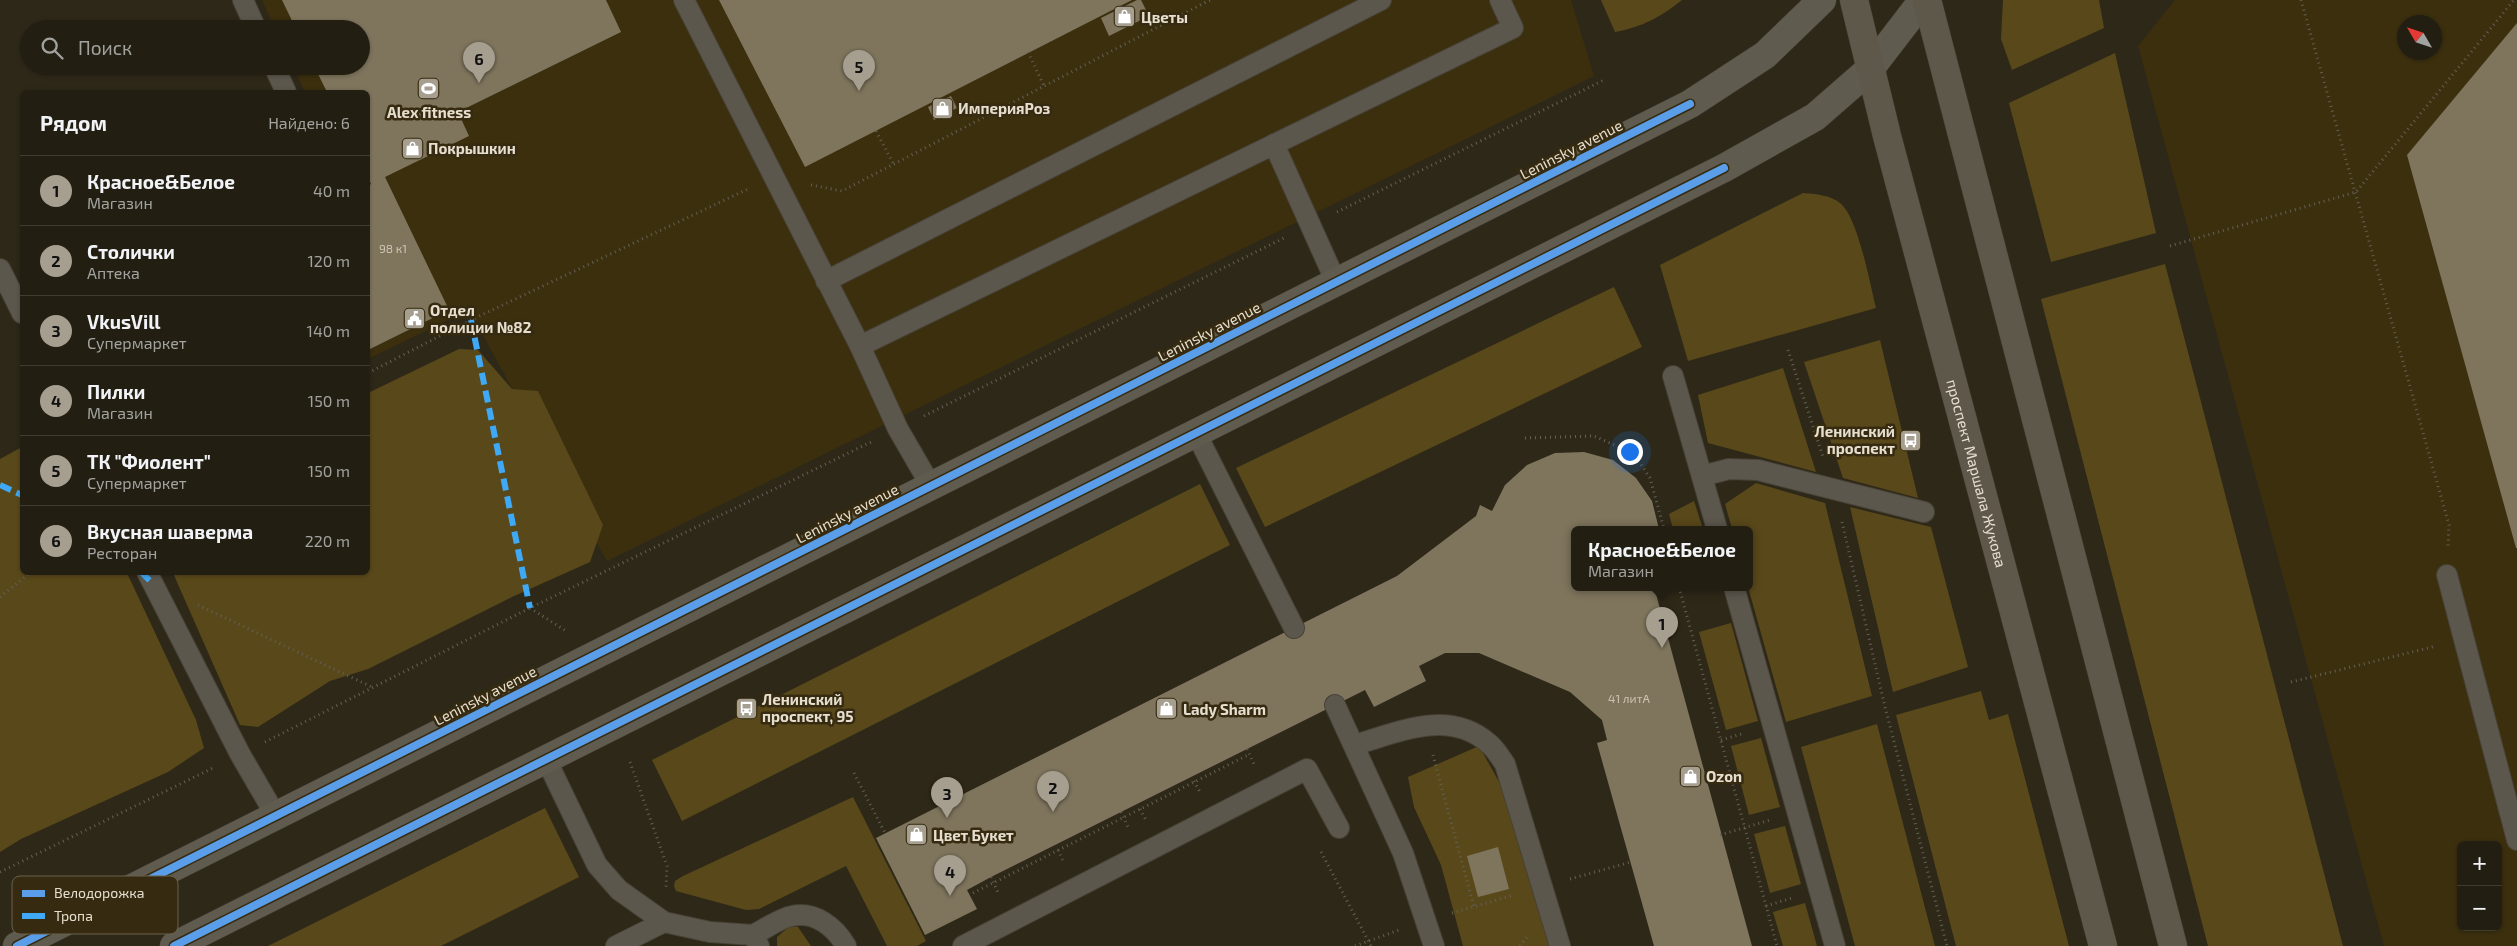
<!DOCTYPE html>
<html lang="ru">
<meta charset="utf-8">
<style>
body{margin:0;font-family:"Exo 2",sans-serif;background:#2e2b20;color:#f1f3f6}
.controls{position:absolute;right:15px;bottom:15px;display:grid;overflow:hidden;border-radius:8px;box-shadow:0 1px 4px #0004}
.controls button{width:45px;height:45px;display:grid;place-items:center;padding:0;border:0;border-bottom:1px solid #3f3c32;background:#221e12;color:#f1f3f6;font:25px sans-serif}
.compass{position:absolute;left:2397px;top:15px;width:45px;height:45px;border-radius:50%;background:#221e12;box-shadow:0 1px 4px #0004;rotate:309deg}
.you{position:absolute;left:1629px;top:451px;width:18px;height:18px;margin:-12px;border:4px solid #fff;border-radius:50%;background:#1a73e8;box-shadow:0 0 0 8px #1a73e833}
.badge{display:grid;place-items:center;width:32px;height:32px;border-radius:50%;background:#a69f90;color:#111;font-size:16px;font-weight:700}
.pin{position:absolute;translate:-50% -41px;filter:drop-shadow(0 1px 2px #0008)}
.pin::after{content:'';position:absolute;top:26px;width:18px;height:15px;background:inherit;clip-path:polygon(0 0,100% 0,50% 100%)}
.popup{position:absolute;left:1571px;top:526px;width:182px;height:65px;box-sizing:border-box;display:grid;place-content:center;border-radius:8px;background:#221e12;filter:drop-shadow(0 1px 4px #0005);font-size:16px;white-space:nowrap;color:#a2a29f}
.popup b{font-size:19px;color:#f1f3f6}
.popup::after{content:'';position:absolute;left:50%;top:100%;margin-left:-10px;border:10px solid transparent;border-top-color:#221e12}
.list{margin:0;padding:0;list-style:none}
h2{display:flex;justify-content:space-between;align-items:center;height:65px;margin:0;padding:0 20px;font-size:21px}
h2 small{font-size:16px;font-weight:400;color:#a2a29f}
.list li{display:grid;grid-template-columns:32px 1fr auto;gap:15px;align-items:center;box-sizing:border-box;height:70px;padding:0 20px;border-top:1px solid #3f3c32}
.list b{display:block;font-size:19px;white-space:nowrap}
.list p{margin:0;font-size:16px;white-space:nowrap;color:#a2a29f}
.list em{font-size:16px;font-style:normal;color:#a2a29f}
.icon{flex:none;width:28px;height:28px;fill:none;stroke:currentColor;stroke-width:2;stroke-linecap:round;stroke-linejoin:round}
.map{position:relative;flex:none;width:2517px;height:946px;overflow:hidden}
.search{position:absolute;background:#221e12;box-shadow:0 1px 4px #0004;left:20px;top:20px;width:350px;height:55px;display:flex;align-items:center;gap:12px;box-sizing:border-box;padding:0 18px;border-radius:28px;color:#a2a29f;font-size:19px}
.panel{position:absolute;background:#221e12;box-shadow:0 1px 4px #0004;left:20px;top:90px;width:350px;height:485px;border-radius:8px}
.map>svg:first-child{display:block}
.built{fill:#3b2f0e;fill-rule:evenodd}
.green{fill:#59481a}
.building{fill:#7f755d}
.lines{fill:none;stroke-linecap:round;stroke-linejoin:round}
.lane-casing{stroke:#484236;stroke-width:22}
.secondary-casing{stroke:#484236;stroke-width:29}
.primary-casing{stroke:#484236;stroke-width:29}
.path{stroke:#646056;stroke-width:3;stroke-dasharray:1 4;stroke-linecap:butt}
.lane{stroke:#5b574d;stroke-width:20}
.secondary{stroke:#605b4f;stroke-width:28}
.primary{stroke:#5e584a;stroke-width:28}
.quiet{stroke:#3fa9f5;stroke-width:6;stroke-dasharray:12 6;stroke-linecap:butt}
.cycleway-casing{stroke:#362b10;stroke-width:11}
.cycleway{stroke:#5a9eea;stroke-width:8}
.labels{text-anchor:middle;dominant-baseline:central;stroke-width:5;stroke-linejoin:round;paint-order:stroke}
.number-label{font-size:12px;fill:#ccc4b3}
.poi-label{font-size:15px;font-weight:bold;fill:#e6dfd0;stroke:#362b10;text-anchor:start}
.street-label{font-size:15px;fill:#e6dfd0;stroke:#362b10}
.key{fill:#362b10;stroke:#6b614a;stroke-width:1}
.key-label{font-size:14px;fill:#e6dfd0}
</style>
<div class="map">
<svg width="2517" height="946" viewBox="0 0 2517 946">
<rect width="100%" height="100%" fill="#2e2818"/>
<g class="built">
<path d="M262 0H1571L1594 76 607 561 469 310 368 359V92H305L293 66H361V29H275Z"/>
<path d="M2175 0H2517V946H2384L2138 46ZM2404 22H2434V52H2404ZM2461 845H2498V927H2461Z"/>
</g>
<g class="green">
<path d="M1601 0H1682C1661 17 1642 27 1615 32Z"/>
<path d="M2003 0H2099L2104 28 2012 70 2001 39Z"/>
<path d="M2115 53 2156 233 2051 262 2009 103Z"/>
<path d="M1803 193C1816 194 1830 195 1840 203 1858 217 1870 284 1876 308L1688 361 1660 265Z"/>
<path d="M2165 264 2343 946H2208L2041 299Z"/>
<path d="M1614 287 1642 347 1265 527 1236 468Z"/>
<path d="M1880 340 1918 498 1843 478 1804 362Z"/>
<path d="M459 349 478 350 512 389 538 391 603 525 590 562 512 597 368 669 330 681 258 727 240 725 173 573 368 572V393Z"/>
<path d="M1783 368 1816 472 1708 443 1698 395Z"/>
<path d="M22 447V572L127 573 196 720 204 748 168 772 21 839 0 852V459Z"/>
<path d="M1756 483 1825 503 1872 696 1786 722 1748 587 1750 529H1732L1725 504Z"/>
<path d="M1200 484 1230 545 682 821 652 760Z"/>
<path d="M1694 501 1703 529H1673L1669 514Z"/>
<path d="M1850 507 1931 527 1968 667 1893 692Z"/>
<path d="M1731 623 1758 721 1726 730 1699 632Z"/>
<path d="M1981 691 1989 720 2008 714 2069 946H1956L1896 715Z"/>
<path d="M1877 724 1935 946H1855L1801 747Z"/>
<path d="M1761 738 1780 807 1749 815 1731 746Z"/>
<path d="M1479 746 1502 787 1552 946H1463L1441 865 1414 807 1408 777Z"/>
<path d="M853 797 926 941 917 946H887L846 866 759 909 746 910 676 891 674 886 675 881 683 876Z"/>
<path d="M545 808 579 877 441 946H268Z"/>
<path d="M1785 826 1801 884 1770 893 1754 834Z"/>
<path d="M1805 903 1817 946H1783L1773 912Z"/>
<path d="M790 926 798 927 811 946H777V937Z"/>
</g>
<g class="building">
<path d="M282 0H606L621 32 458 112 469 136 385 177 449 310 368 350V186L371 184 368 177V92H327L314 66H361V29H296Z"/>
<path d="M719 0H1132L805 167Z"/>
<path d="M1137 0H1141L1149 16 1109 36 1101 18Z"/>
<path d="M2517 23V548H2516L2407 155Z"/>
<path d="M951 96 957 108 934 120 928 107Z"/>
<path d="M1584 452 1613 460 1636 478 1652 501 1659 529H1574V587H1659L1656 594 1752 946H1654L1597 743 1607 740 1602 720 1570 692 1479 653H1445L1419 666 1426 681 1374 707 1365 690 991 877 967 890 977 909 925 935 876 838 1397 576 1476 516 1480 505 1492 511 1505 485 1527 465 1555 453Z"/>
<path d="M1498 847 1509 889 1478 897 1467 856Z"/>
</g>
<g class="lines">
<defs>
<g id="lane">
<path d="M243 0 256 29"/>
<path d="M684 0 860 346 898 429 931 486"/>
<path d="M274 66 286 92"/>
<path d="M1274 144 1336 282"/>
<path d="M0 269 22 313"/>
<path d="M826 281 1381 0"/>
<path d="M860 346 1513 28 1500 0"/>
<path d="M1673 376 1717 529"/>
<path d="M1196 433 1294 628"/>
<path d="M1702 476 1729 469 1758 470 1924 512"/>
<path d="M147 572 240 754 276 816"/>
<path d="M2447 575 2517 840"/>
<path d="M1734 587 1835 946"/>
<path d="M1335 705 1403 853 1434 946"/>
<path d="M1354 745C1397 733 1448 708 1488 743 1495 748 1500 757 1505 764L1560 946"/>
<path d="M546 759 597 865 619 890 664 922 710 932 753 935 759 946"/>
<path d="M753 935C765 929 780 918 792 916 815 911 835 927 846 946"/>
<path d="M616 946 664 922"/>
<path d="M963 946 1307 769 1339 828"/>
</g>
<g id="secondary">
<path d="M17 946 1690 104 1765 55 1822 0"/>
<path d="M174 946 1724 168 1815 117 1870 69 1923 0"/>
</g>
<g id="primary">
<path id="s1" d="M1854 0 1887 136 2103 946"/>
<path d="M1927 0 2173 946"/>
</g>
</defs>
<use href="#lane" class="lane-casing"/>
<use href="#secondary" class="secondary-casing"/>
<use href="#primary" class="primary-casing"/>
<g class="path">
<path d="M2301 0 2449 525 2448 546"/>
<path d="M1028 52 1044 86"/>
<path d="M876 131 894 165"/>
<path d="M811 185 842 191 1210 0"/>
<path d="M1337 212 1604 80"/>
<path d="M2170 246 2356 192 2514 0"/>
<path d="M1788 350 1823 457"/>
<path d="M368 373 471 320 748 189"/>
<path d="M924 416 1284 238"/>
<path d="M1525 438 1594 436 1617 446 1638 460 1650 478 1664 529"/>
<path d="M1842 522 1885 707 1947 946"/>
<path d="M1679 587 1777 946"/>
<path d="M0 597 31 572"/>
<path d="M198 605 374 688"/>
<path d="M530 608 566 631"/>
<path d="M2291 682 2436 646"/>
<path d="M1721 740 1745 733"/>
<path d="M265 742 530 608 871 442"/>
<path d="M1247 749 1254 764"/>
<path d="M1433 755 1474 907"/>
<path d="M630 762 667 866 666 888"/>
<path d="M854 773 885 833"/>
<path d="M1194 781 1200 792"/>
<path d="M1140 809 1146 820"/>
<path d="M1121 812 1128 827"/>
<path d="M1720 835 1770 820"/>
<path d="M1058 850 1064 863"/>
<path d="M1321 852 1371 946"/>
<path d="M0 872 215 767"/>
<path d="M991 877 999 895"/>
<path d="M1570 879 1631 862"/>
<path d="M973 893 1250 754"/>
<path d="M1766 906 1792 898"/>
<path d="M1452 913 1514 895"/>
<path d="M1355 946 1399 930"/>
<path d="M1520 946 1527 937"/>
</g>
<use href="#lane" class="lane"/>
<use href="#secondary" class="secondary"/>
<use href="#primary" class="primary"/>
<g class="quiet">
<path d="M471 320 530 608"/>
<path d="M0 485 22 495"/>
<path d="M141 572 153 584"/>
</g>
<defs>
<g id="cycleway">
<path d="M17 946 1690 104"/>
<path d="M174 946 1724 168"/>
</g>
</defs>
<use href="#cycleway" class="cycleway-casing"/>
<use href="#cycleway" class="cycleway"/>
</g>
<defs>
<symbol id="shop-square" viewBox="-11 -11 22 22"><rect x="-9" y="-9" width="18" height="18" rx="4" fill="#a69f90" stroke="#362b10"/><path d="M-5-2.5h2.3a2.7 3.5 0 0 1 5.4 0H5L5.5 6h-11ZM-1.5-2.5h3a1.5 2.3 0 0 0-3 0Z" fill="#fff"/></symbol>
<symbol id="stadium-square" viewBox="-11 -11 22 22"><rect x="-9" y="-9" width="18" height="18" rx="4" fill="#a69f90" stroke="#362b10"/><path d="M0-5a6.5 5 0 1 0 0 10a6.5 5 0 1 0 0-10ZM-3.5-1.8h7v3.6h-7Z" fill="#fff"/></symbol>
<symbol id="civic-square" viewBox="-11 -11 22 22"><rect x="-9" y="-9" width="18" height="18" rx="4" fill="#a69f90" stroke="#362b10"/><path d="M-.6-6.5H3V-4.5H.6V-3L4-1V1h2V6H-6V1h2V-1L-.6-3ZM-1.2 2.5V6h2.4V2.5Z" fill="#fff"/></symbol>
<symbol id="bus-square" viewBox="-11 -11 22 22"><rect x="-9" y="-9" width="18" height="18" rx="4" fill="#a69f90" stroke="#362b10"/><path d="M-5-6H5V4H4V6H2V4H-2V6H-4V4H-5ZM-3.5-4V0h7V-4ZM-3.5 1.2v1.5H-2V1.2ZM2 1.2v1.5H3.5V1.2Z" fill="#fff"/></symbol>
</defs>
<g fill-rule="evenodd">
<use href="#shop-square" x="1112" y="4" width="25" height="25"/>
<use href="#stadium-square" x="416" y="76" width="25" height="25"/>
<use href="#shop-square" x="930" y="96" width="25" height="25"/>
<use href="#shop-square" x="400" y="136" width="25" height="25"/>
<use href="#civic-square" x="402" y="306" width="25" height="25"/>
<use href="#bus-square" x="1898" y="428" width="25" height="25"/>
<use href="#bus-square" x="734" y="696" width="25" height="25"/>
<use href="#shop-square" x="1154" y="696" width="25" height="25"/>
<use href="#shop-square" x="1678" y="764" width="25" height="25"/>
<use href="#shop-square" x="904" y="822" width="25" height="25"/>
</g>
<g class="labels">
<g class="number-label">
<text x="393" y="248">98 к1</text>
<text x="1629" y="698">41 литА</text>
</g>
<g class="poi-label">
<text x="1141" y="17">Цветы</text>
<text x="958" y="108">ИмперияРоз</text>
<text x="429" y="112" text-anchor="middle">Alex fitness</text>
<text x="428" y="148">Покрышкин</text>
<text x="430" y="310">Отдел<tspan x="430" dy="17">полиции №82</tspan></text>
<text x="1895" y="431" text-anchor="end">Ленинский<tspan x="1895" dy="17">проспект</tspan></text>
<text x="762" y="699">Ленинский<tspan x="762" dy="17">проспект, 95</tspan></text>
<text x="1183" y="709">Lady Sharm</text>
<text x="1706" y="776">Ozon</text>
<text x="933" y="835">Цвет Букет</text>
</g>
<g class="street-label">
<text transform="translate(1571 149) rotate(-27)">Leninsky avenue</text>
<text transform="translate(1209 331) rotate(-27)">Leninsky avenue</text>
<text stroke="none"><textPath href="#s1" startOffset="489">проспект Маршала Жукова</textPath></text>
<text transform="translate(847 513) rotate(-27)">Leninsky avenue</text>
<text transform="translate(485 695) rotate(-27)">Leninsky avenue</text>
</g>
</g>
<rect x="12" y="876" width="166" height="58" rx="8" class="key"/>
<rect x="22" y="890" width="23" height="7" fill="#5a9eea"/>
<rect x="22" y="913" width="23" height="6" fill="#3fa9f5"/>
<g class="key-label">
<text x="54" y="898">Велодорожка</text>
<text x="54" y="921">Тропа</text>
</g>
</svg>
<div class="controls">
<button>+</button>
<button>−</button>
</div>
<svg class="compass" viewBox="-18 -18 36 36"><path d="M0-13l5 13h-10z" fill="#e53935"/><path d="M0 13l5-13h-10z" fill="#a2a29f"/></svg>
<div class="you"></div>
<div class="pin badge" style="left:1662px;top:648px">1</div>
<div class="popup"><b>Красное&amp;Белое</b>Магазин</div>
<div class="pin badge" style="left:1053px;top:812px">2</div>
<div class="pin badge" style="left:947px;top:818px">3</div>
<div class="pin badge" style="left:950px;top:896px">4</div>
<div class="pin badge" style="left:859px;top:91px">5</div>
<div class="pin badge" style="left:479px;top:83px">6</div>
<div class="search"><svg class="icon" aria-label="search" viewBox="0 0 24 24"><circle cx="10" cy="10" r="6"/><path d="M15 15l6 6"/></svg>Поиск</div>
<section class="panel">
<h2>Рядом<small>Найдено: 6</small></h2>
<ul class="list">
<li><span class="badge">1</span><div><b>Красное&amp;Белое</b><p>Магазин</p></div><em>40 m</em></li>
<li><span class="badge">2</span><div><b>Столички</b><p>Аптека</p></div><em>120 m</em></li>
<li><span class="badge">3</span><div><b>VkusVill</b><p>Супермаркет</p></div><em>140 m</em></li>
<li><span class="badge">4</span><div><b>Пилки</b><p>Магазин</p></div><em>150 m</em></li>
<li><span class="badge">5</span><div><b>ТК &quot;Фиолент&quot;</b><p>Супермаркет</p></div><em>150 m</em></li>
<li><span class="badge">6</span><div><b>Вкусная шаверма</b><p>Ресторан</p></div><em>220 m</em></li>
</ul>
</section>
</div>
